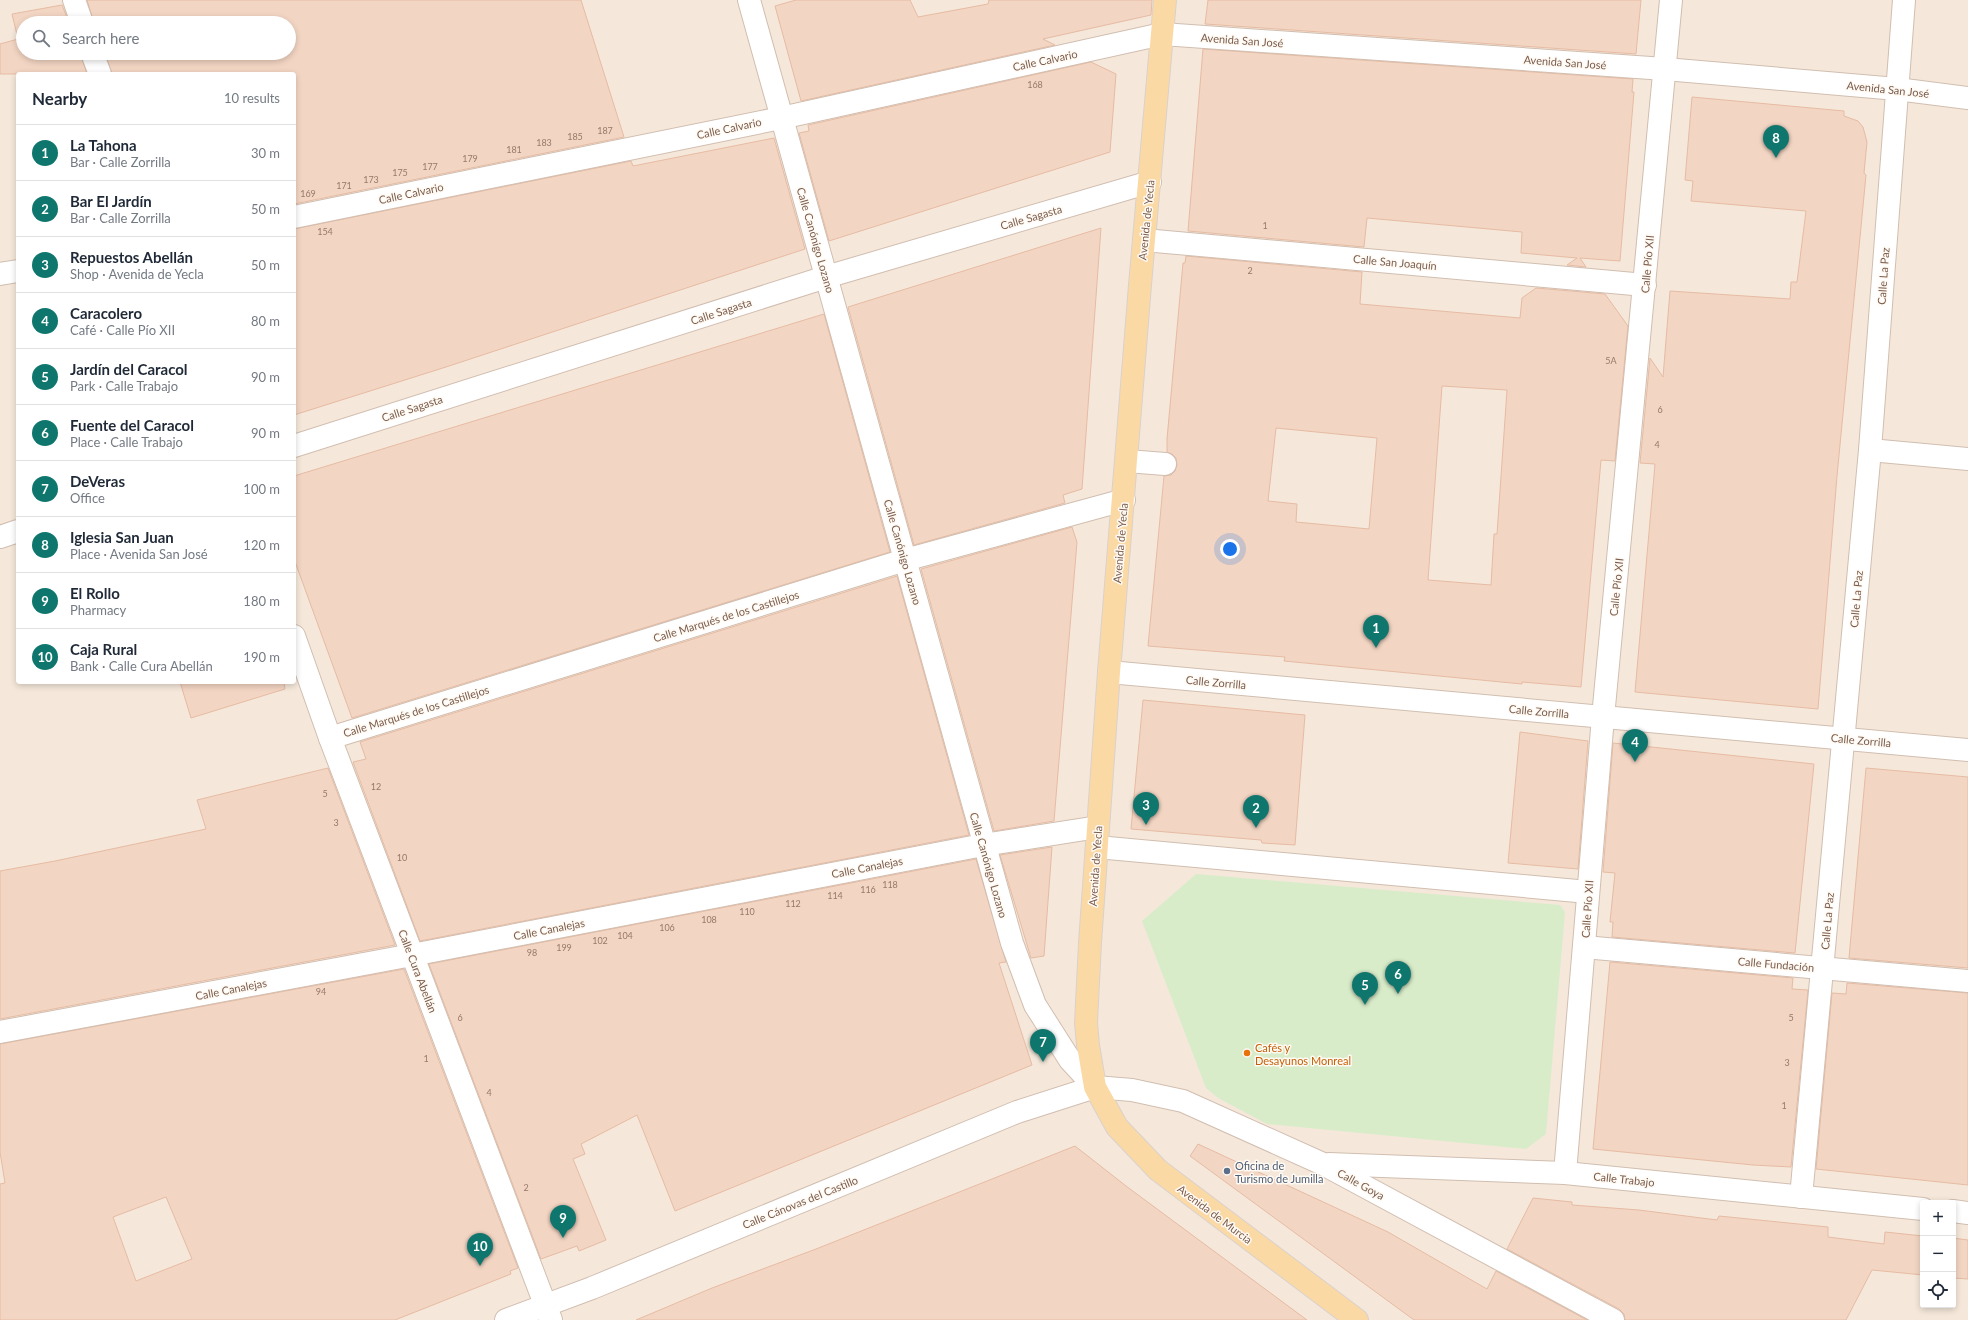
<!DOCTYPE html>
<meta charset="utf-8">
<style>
body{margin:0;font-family:Lato,sans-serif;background:#f2f2f3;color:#1f2937}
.controls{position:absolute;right:12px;bottom:12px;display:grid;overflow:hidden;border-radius:4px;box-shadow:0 2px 6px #0003}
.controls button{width:36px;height:36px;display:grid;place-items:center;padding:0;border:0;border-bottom:1px solid #e0e1e3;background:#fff;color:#1f2937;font:20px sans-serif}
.you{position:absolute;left:1230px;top:549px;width:14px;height:14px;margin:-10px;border:3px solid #fff;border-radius:50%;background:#1a73e8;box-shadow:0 0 0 6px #1a73e833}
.badge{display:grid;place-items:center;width:26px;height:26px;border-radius:50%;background:#0f766e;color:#fff;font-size:13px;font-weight:700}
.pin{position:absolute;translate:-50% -33px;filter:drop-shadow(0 1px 2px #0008)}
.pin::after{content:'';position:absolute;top:21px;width:14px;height:12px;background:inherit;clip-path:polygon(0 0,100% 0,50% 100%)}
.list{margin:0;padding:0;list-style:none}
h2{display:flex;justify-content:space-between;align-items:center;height:52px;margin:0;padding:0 16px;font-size:17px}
h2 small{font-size:13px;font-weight:400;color:#747a83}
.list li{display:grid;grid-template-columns:26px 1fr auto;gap:12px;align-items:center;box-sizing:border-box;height:56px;padding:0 16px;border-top:1px solid #e0e1e3}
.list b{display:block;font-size:15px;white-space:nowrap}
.list p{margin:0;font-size:13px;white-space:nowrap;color:#747a83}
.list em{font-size:13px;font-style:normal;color:#747a83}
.icon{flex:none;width:22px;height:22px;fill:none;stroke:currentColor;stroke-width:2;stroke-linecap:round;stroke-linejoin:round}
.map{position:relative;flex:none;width:1968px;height:1320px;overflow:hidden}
.search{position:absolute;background:#fff;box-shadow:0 2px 6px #0003;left:16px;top:16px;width:280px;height:44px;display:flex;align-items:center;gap:10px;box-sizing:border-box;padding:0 14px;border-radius:22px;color:#747a83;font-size:15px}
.panel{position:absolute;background:#fff;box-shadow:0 2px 6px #0003;left:16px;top:72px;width:280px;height:612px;border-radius:4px}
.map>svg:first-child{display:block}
.residential{fill:#f5e8da;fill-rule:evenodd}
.green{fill:#d8ecc9}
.building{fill:#f3d5c3;stroke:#e6bba3;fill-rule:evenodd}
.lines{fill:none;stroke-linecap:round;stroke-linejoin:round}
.minor-casing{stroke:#d1beb0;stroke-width:24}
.major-casing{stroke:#dad1cd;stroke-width:24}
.minor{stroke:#fff;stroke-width:22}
.major{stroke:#fbd9a5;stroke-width:22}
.food-dot{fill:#e8710a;stroke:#fffaf3;stroke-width:1.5}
.service-dot{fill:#5c6f8a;stroke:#fffaf3;stroke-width:1.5}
.labels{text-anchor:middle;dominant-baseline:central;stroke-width:3;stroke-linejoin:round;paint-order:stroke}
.number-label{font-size:9px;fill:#987a6a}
.street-label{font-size:11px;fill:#7a5c4d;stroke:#fffaf3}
.food-label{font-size:11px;fill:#c56008;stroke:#fffaf3;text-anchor:start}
.service-label{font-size:11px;fill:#4e5e75;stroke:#fffaf3;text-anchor:start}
</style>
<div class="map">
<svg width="1968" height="1320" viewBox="0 0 1968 1320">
<rect width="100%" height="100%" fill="#fdf6ec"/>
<path class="residential" d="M0 0H1968V1320H0ZM23 23H289V53H23ZM18 74H294V682H18ZM1923 1203H1953V1305H1923Z"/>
<path class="green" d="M1196 874 1560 905 1565 912 1546 1134 1526 1149 1267 1124 1218 1098 1206 1088 1142 921Z"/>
<g class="building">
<path d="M87 0H581L624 137 294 204V74H112L105 53H289V23H94Z"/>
<path d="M796 0H910L918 17 988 4 989 0H1152L1151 15 1043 39 1055 45 801 101 775 6Z"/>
<path d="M1208 0H1641L1636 54 1205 24Z"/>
<path d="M62 5 69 23H23V53H80L87 74H0V44L18 39 12 14Z"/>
<path d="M1203 49 1633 79 1632 92H1634L1620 261 1580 258 1586 267 1567 265 1577 258 1521 253 1522 232 1367 218 1364 247 1188 231Z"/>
<path d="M1091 62 1116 74 1110 152 829 241 799 133 809 131 808 125Z"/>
<path d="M1692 97 1844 111V116L1858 121 1863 127 1867 142 1864 173 1866 175 1837 476 1818 709 1635 692 1655 464 1640 463 1650 358 1663 377 1670 291 1790 299 1791 282H1797L1806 211 1691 201 1693 181 1685 180Z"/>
<path d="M774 138 805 249 446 367 294 415V229L631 161 633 166Z"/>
<path d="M1101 228 1082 489 1063 495 1065 503 914 545 848 307Z"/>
<path d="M1186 256 1362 272 1360 304 1520 318 1522 298 1536 288 1605 294 1628 326 1615 461 1601 460 1581 687 1522 682V684L1284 661 1285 657 1148 646 1164 476 1171 475 1175 471 1177 465 1176 458 1172 454 1167 452V439L1183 263H1185ZM1442 386 1507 390 1497 534H1494L1491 585 1428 580ZM1276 428 1377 438 1369 529 1296 522 1297 504 1268 501Z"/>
<path d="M824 314 890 552 352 718 294 559V476Z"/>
<path d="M1072 527 1077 542 1054 821 994 831 921 569Z"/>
<path d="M897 576 969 835 420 941 353 762 366 759 360 742Z"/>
<path d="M180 682H284L285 689 191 718Z"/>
<path d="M1143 700 1305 715 1295 845 1262 843 1261 840 1131 829Z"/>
<path d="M1520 732 1588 741 1578 869 1508 863Z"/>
<path d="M1613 743 1814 764 1795 953 1612 937 1613 922H1610L1615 873 1603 872Z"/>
<path d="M328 768 395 945 0 1019V871L55 861 206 829 197 800Z"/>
<path d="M1866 768 1968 777V968L1849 958Z"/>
<path d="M1052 847 1044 956 1031 958 1000 855Z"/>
<path d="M976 859 1006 962 999 963 1032 1065 675 1211 637 1115 581 1144 585 1154 573 1159 606 1240 579 1251 577 1246 541 1259 429 964Z"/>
<path d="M1610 962 1793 978 1792 989 1808 990 1791 1167 1753 1165 1593 1149Z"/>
<path d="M404 969 518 1268 510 1271 511 1274 395 1320H0V1184L5 1183 0 1152V1044ZM166 1197 192 1259 136 1281 113 1217Z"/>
<path d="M1847 983 1968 993V1185L1816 1169 1832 993 1846 994Z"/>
<path d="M1198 1144 1388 1232 1487 1289 1496 1271 1587 1320H1414L1190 1156Z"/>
<path d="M1075 1146 1126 1186 1307 1320H636L712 1288 816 1249Z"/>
<path d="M1533 1198 1572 1202V1205L1639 1210 1717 1220 1719 1216 1828 1227V1237L1884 1244 1885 1232 1923 1236V1275L1872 1270 1846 1320H1625L1624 1314 1619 1309 1507 1249Z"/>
<path d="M1953 1238 1968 1240V1279L1953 1278Z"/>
</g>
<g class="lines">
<defs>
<g id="minor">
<path d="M74 0 82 23"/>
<path d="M749 0 1012 943 1035 1005 1070 1060 1095 1087"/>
<path d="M92 53 100 74"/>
<path d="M294 217 781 118 1162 34 1665 69 1897 89 1968 98"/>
<path d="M1144 240 1645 285"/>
<path d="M0 274 18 271"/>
<path d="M294 446 826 277 1150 182"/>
<path d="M1870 450 1968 459"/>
<path d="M1127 461 1165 464"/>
<path d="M0 537 18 531"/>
<path d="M294 636 330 738 551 1320"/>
<path d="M1109 672 1968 750"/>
<path d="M330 738 905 560 1124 500"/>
<path d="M1097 847 1588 892"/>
<path d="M1584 947 1968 981"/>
<path d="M0 1032 412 955 983 845 1098 827"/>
<path d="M1329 1164 1565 1173 1923 1209"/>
<path d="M1565 1173 1603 717 1671 0"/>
<path d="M1801 1197 1870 450 1904 0"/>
<path d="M1953 1211 1968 1213"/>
<path d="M506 1320 592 1288 1017 1112 1095 1087 1132 1090 1183 1101 1323 1164 1613 1320"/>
</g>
<path id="major" d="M1165 0 1140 285 1109 672 1090 943 1086 1023 1088 1045 1095 1087 1117 1127 1158 1170 1357 1320"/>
</defs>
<use href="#minor" class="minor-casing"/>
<use href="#major" class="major-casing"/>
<use href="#minor" class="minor"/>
<use href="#major" class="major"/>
</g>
<circle class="food-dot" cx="1247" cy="1053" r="4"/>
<circle class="service-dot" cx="1227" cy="1171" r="4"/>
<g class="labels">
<g class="number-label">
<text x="1035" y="84">168</text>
<text x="605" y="130">187</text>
<text x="575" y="136">185</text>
<text x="544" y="142">183</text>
<text x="514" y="149">181</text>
<text x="470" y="158">179</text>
<text x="430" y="166">177</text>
<text x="400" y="172">175</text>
<text x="371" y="179">173</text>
<text x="344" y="185">171</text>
<text x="308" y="193">169</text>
<text x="1265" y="225">1</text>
<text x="325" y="231">154</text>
<text x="1250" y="270">2</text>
<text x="1611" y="360">5A</text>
<text x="1660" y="409">6</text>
<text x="1657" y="444">4</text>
<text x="376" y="786">12</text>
<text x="325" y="793">5</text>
<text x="336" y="822">3</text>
<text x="402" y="857">10</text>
<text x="890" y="884">118</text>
<text x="868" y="889">116</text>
<text x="835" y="895">114</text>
<text x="793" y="903">112</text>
<text x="747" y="911">110</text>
<text x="709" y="919">108</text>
<text x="667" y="927">106</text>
<text x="625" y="935">104</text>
<text x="600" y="940">102</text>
<text x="564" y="947">199</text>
<text x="532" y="952">98</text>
<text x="321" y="991">94</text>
<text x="460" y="1017">6</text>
<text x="1791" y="1017">5</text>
<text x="426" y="1058">1</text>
<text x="1787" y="1062">3</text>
<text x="489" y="1092">4</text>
<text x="1784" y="1105">1</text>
<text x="526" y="1187">2</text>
</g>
<g class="street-label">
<text transform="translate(1242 40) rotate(4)">Avenida San José</text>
<text transform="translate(1045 60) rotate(-12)">Calle Calvario</text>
<text transform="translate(1565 62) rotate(4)">Avenida San José</text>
<text transform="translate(1888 89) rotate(6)">Avenida San José</text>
<text transform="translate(729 128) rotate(-12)">Calle Calvario</text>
<text transform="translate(411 193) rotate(-12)">Calle Calvario</text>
<text transform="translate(1031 217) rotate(-16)">Calle Sagasta</text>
<text transform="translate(1146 220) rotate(-84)">Avenida de Yecla</text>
<text transform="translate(816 240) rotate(74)">Calle Canónigo Lozano</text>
<text transform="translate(1395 262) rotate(5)">Calle San Joaquín</text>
<text transform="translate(1647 264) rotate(-85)">Calle Pío XII</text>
<text transform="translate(1883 276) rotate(-86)">Calle La Paz</text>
<text transform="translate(721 311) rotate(-18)">Calle Sagasta</text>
<text transform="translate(412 408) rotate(-18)">Calle Sagasta</text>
<text transform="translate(1120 543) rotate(-85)">Avenida de Yecla</text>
<text transform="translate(903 552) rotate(74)">Calle Canónigo Lozano</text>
<text transform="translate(1616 587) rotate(-84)">Calle Pío XII</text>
<text transform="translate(1856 599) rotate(-85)">Calle La Paz</text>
<text transform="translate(726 616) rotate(-17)">Calle Marqués de los Castillejos</text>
<text transform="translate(1216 682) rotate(5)">Calle Zorrilla</text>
<text transform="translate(416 711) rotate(-17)">Calle Marqués de los Castillejos</text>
<text transform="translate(1539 711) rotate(5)">Calle Zorrilla</text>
<text transform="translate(1861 740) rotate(5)">Calle Zorrilla</text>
<text transform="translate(989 865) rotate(74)">Calle Canónigo Lozano</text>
<text transform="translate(1095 866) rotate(-86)">Avenida de Yecla</text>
<text transform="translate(867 867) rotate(-11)">Calle Canalejas</text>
<text transform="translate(1587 909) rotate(-86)">Calle Pío XII</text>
<text transform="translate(1827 921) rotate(-85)">Calle La Paz</text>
<text transform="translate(549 929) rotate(-11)">Calle Canalejas</text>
<text transform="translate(1776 964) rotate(5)">Calle Fundación</text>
<text transform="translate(418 971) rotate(69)">Calle Cura Abellán</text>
<text transform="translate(231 989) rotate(-11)">Calle Canalejas</text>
<text transform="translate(1624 1179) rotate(6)">Calle Trabajo</text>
<text transform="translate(1361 1184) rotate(29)">Calle Goya</text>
<text transform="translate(800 1202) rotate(-22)">Calle Cánovas del Castillo</text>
<text transform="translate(1215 1214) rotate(37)">Avenida de Murcia</text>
</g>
<g class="food-label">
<text x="1255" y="1047">Cafés y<tspan x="1255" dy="13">Desayunos Monreal</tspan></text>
</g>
<g class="service-label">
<text x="1235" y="1165">Oficina de<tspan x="1235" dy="13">Turismo de Jumilla</tspan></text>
</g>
</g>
</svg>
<div class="controls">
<button>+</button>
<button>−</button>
<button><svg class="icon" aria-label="locate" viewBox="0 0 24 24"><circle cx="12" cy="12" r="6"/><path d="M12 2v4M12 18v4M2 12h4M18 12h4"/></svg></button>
</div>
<div class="you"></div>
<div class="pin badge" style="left:1376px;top:648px">1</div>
<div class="pin badge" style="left:1256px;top:828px">2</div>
<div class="pin badge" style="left:1146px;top:825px">3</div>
<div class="pin badge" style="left:1635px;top:762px">4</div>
<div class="pin badge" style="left:1365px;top:1005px">5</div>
<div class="pin badge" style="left:1398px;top:994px">6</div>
<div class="pin badge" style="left:1043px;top:1062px">7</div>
<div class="pin badge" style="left:1776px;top:158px">8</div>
<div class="pin badge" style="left:563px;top:1238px">9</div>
<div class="pin badge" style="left:480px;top:1266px">10</div>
<div class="search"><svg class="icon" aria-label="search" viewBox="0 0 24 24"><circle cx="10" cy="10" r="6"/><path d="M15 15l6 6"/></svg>Search here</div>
<section class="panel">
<h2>Nearby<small>10 results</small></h2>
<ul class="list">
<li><span class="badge">1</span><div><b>La Tahona</b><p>Bar · Calle Zorrilla</p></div><em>30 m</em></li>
<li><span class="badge">2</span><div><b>Bar El Jardín</b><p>Bar · Calle Zorrilla</p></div><em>50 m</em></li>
<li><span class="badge">3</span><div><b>Repuestos Abellán</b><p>Shop · Avenida de Yecla</p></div><em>50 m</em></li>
<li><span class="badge">4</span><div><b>Caracolero</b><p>Café · Calle Pío XII</p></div><em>80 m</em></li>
<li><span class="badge">5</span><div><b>Jardín del Caracol</b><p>Park · Calle Trabajo</p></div><em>90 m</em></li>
<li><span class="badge">6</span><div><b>Fuente del Caracol</b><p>Place · Calle Trabajo</p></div><em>90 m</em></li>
<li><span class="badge">7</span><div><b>DeVeras</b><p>Office</p></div><em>100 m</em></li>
<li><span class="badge">8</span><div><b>Iglesia San Juan</b><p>Place · Avenida San José</p></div><em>120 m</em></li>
<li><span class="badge">9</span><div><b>El Rollo</b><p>Pharmacy</p></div><em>180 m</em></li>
<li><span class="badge">10</span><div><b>Caja Rural</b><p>Bank · Calle Cura Abellán</p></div><em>190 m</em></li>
</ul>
</section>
</div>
